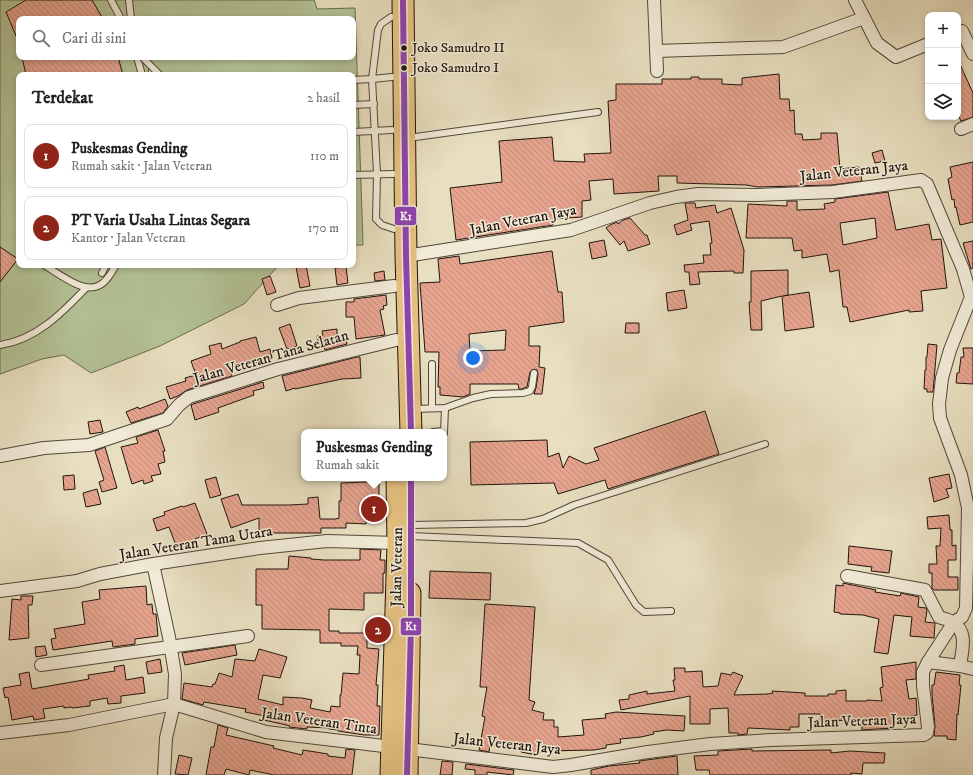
<!DOCTYPE html>
<html lang="id">
<meta charset="utf-8">
<style>
body{margin:0;font-family:"IM FELL DW Pica",serif;background:#f2f2f2;color:#222}
.controls{position:absolute;right:12px;top:12px;display:grid;overflow:hidden;border-radius:8px;box-shadow:0 2px 6px #0003}
.controls button{width:36px;height:36px;display:grid;place-items:center;padding:0;border:0;border-bottom:1px solid #e0e0e0;background:#fff;color:#222;font:20px sans-serif}
.you{position:absolute;left:473px;top:358px;width:14px;height:14px;margin:-10px;border:3px solid #fff;border-radius:50%;background:#1a73e8;box-shadow:0 0 0 6px #1a73e833}
.badge{display:grid;place-items:center;width:26px;height:26px;border-radius:50%;background:#8f2418;color:#fff;font-size:13px;font-weight:700}
.pin{position:absolute;translate:-50% -50%;border:2px solid #fff;box-shadow:0 1px 4px #0006}
.popup{position:absolute;left:301px;top:429px;width:146px;height:52px;box-sizing:border-box;display:grid;place-content:center;border-radius:8px;background:#fff;filter:drop-shadow(0 1px 3px #0005);font-size:13px;white-space:nowrap;color:#767676}
.popup b{font-size:15px;color:#222}
.popup::after{content:'';position:absolute;left:50%;top:100%;margin-left:-8px;border:8px solid transparent;border-top-color:#fff}
.list{margin:0;padding:0;list-style:none}
h2{display:flex;justify-content:space-between;align-items:center;height:52px;margin:0;padding:0 16px;font-size:17px}
h2 small{font-size:13px;font-weight:400;color:#767676}
.list li{display:grid;grid-template-columns:26px 1fr auto;gap:12px;align-items:center;box-sizing:border-box;height:64px;margin:0 8px 8px;padding:0 8px;border:1px solid #e0e0e0;border-radius:8px}
.list b{display:block;font-size:15px;white-space:nowrap}
.list p{margin:0;font-size:13px;white-space:nowrap;color:#767676}
.list em{font-size:13px;font-style:normal;color:#767676}
.icon{flex:none;width:22px;height:22px;fill:none;stroke:currentColor;stroke-width:2;stroke-linecap:round;stroke-linejoin:round}
.map{position:relative;flex:none;width:973px;height:775px;overflow:hidden}
.search{position:absolute;background:#fff;box-shadow:0 2px 6px #0003;left:16px;top:16px;width:340px;height:44px;display:flex;align-items:center;gap:10px;box-sizing:border-box;padding:0 14px;border-radius:8px;color:#767676;font-size:15px}
.panel{position:absolute;background:#fff;box-shadow:0 2px 6px #0003;left:16px;top:72px;width:340px;height:196px;border-radius:8px}
.map>svg:first-child{display:block}
.pitch{fill:#b3c295;stroke:#6a6b51;fill-rule:evenodd}
.building{fill:url(#building-back-hatch);stroke:#20140d;fill-rule:evenodd}
.lines{fill:none;stroke-linecap:round;stroke-linejoin:round}
.lane-casing{stroke:#52473a;stroke-width:8}
.street-casing{stroke:#52473a;stroke-width:14}
.highway-casing{stroke:#20140d;stroke-width:23}
.lane{stroke:#f0ead6;stroke-width:6}
.street{stroke:#f0ead6;stroke-width:12}
.highway{stroke:#e4c080;stroke-width:21}
.lane-bridge-casing{stroke:#52473a;stroke-width:8;stroke-linecap:butt}
.lane-bridge{stroke:#f0ead6;stroke-width:6}
.bus-1-casing{stroke:#f0ead6;stroke-width:9}
.bus-1{stroke:#8e44ad;stroke-width:6}
.bus-dot{fill:#20140d;stroke:#f0ead6;stroke-width:1.5}
.labels{text-anchor:middle;dominant-baseline:central;stroke-width:3;stroke-linejoin:round;paint-order:stroke}
.bus-label{font-size:14px;fill:#20140d;stroke:#f0ead6;text-anchor:start}
.street-label{font-size:15px;fill:#20140d;stroke:#f0ead6}
.line-badge{stroke:#f0ead6;stroke-width:1.5}
.badge-label{font-size:11px;text-anchor:middle;font-weight:bold;fill:#fff}
</style>
<div class="map">
<svg width="973" height="775" viewBox="0 0 973 775">
<defs>
<pattern id="building-back-hatch" width="6" height="6" patternUnits="userSpaceOnUse"><rect width="6" height="6" fill="#e6a48f"/><path d="M-1 5l2 2M0 0l6 6M5-1l2 2" fill="none" stroke="#c58c7a"/></pattern>
</defs>
<rect width="100%" height="100%" fill="#e8dfc0"/>
<filter id="stains"><feTurbulence type="fractalNoise" baseFrequency=".005" numOctaves="4"/><feColorMatrix values="0 0 0 0 .2 0 0 0 0 .09 0 0 0 0 .02 0 0 0 .5 -.17"/></filter>
<radialGradient id="worn" r=".72"><stop offset=".6" stop-color="#630" stop-opacity="0"/><stop offset="1" stop-color="#630" stop-opacity=".3"/></radialGradient>
<path class="pitch" d="M0 0H314L317 9 355 8 363 245H353V75H19V265H279L244 304 160 346 91 373 64 355 42 359 0 374ZM19 19H353V57H19Z"/>
<g class="building">
<path d="M26 0H92L103 19H19V43L6 12Z"/>
<path d="M22 57H118L123 75H26Z"/>
<path d="M958 60 973 93V117L961 121 958 115Z"/>
<path d="M779 74 780 99H789L790 111 794 110 795 134H802L803 140 821 139V133H837L840 169 859 167 862 181 832 185 758 187 746 185 677 183V176H658L659 191 614 194 613 179 589 181 591 200 582 201V217L553 219V225L456 240 450 188 502 182 499 141 552 137 554 161 585 162 584 154 611 153 608 101 616 100V84H662V79H691V77H699V79H722V84L742 85V78Z"/>
<path d="M882 150 885 161 875 163 872 153Z"/>
<path d="M973 162V222L960 225 956 207 955 208 954 199 952 200 948 179 952 177 950 167Z"/>
<path d="M888 192 896 230 929 224 932 240 941 239 947 288 921 291 923 311 909 312V310L850 322 847 307H843L839 270 830 272 827 254 802 258V250L794 251 792 238H746L748 204 787 206V201H797V210L825 209 824 204 835 202V199ZM875 218 877 238 843 245 840 223Z"/>
<path d="M685 203H695L696 208 715 205 717 213 731 208 744 250 743 273H734V271L698 272 700 284 690 285 689 272H685L684 265 704 263 703 255H711L710 243H712L709 221 690 224 692 230 677 235 674 225 688 220Z"/>
<path d="M630 218 645 235H647L650 244 628 251 624 241 620 245 606 228 610 225 617 222 618 224 623 220Z"/>
<path d="M604 240 607 256 592 259 589 243Z"/>
<path d="M973 241V268L971 269 963 243Z"/>
<path d="M0 247 18 259 0 282Z"/>
<path d="M552 251 558 292H562L564 322 529 327V346H540L539 367 545 368 542 394H534L536 388 538 374 537 370 534 369 530 372 527 387 522 389H519L518 384H470V394L463 397 440 395V387H438L439 352H425L420 283 440 282 438 259 459 256 460 264ZM506 330 505 350 470 351 469 334Z"/>
<path d="M306 265 310 286 300 288 296 267Z"/>
<path d="M346 267 348 283 337 285 335 268Z"/>
<path d="M788 270V295L783 296 809 292 814 327 785 331 782 296 761 301 762 330H751L749 302H751V271Z"/>
<path d="M384 271 385 280 375 281 374 273Z"/>
<path d="M270 276 276 292 267 295 262 279Z"/>
<path d="M684 290 687 308 668 311 666 293Z"/>
<path d="M386 295 387 305 383 306 384 309 380 310 385 335 356 339 354 317H346V302H354V299Z"/>
<path d="M626 323H639V333H625Z"/>
<path d="M290 324 297 346 287 349 279 328Z"/>
<path d="M337 329V336L345 335 347 344 325 350 324 344 319 345 317 336 323 335 322 331Z"/>
<path d="M256 337 260 352 270 349 272 358 255 363 254 361 246 362 229 368 232 376 187 390 178 396 170 399 166 387 186 381 185 378 196 375 191 361 211 354 209 346 221 343 222 349 240 342V341Z"/>
<path d="M928 344 937 345 933 392H927V389H924L925 370H926V357H927Z"/>
<path d="M963 348H973V384L956 383 957 373H959L961 357H964Z"/>
<path d="M357 357H360L361 378 342 379 295 389V388L286 391 282 376Z"/>
<path d="M263 382 264 388 253 391 254 395 218 408 219 412 195 420 191 405 193 404Z"/>
<path d="M165 399 168 406 163 413 131 423 126 412 138 407 139 409Z"/>
<path d="M705 411 719 454 608 489 605 480 558 494 554 483 471 485 470 442 547 440 548 457 559 453 563 468 569 456 586 464 599 460 594 448Z"/>
<path d="M100 420 103 432 90 434 88 422Z"/>
<path d="M158 430 165 451H163L165 462 158 464 161 474 151 476 153 481 144 484 143 480 132 484 121 447 138 443 136 437Z"/>
<path d="M105 447 117 488 102 492 99 482 104 480 95 451Z"/>
<path d="M949 474 952 488 946 489 949 497 934 502 929 478Z"/>
<path d="M74 475 75 489 64 490 63 476Z"/>
<path d="M216 477 221 495 210 498 205 480Z"/>
<path d="M365 482 379 483V497L367 496 366 524 346 523V528H321V533H271V536H259V518L231 528 221 499 238 494 242 505H289L308 504V498L318 497 320 519H336L339 518V501H341V483Z"/>
<path d="M97 489 101 504 86 507 83 493Z"/>
<path d="M195 503 207 534 195 539V541L177 548 169 527 157 531 153 519 165 515 164 512 182 506 183 507Z"/>
<path d="M949 515 950 530H952V546L956 545V560H948V577H958V590H934L932 588V573H929V564H937L936 546H940L941 528 928 529 927 517Z"/>
<path d="M849 546 892 551 889 573 871 571 872 567 848 564Z"/>
<path d="M360 549 381 550 380 560H385V573H383V593H364V610L329 609V631H339V633H367V648L379 649 376 685H378L377 706H380L379 735H364L338 731V730L329 729V728L307 727V729L289 727 290 726 264 720 265 716 245 712 246 709 204 702 203 705 182 699 184 683 212 687 213 684H215L219 673 232 677 235 659 255 661 259 649 287 657 280 678 263 675 258 699 283 705V697L302 698 312 700 310 708 330 712 331 706 340 707V695H341L343 673 359 674 360 655H357L358 646H341V643H320V630L262 629V605H256V569H288L289 556 311 558V559L324 560H360Z"/>
<path d="M430 571 491 573 490 600 429 598Z"/>
<path d="M843 583 876 590 875 592 900 596 901 593 919 597 918 607 926 608 927 611 925 622 935 623 934 638 910 636 912 617 894 615 888 654 874 652 879 619 863 615 840 614V613L834 612 836 585 843 586Z"/>
<path d="M146 586 147 605 152 604 153 614H156L158 636 135 639V644L113 647 112 641 53 650 51 639 56 638 54 629 85 624 82 602 100 599 99 590Z"/>
<path d="M21 596H33L32 605H28L29 638 9 640 12 599 21 600Z"/>
<path d="M485 604 535 607 529 700 535 702 532 710 544 713 543 720H554V727H558V737L584 735 582 720 606 718 605 714 616 712 685 716 684 731 667 730 653 732 654 734 641 737 620 739 621 743 606 745V748L594 750 546 751 537 753 536 755 521 752V749L490 744 489 752 479 750 485 717 482 716 487 687H480Z"/>
<path d="M235 645 237 655 185 665 182 653Z"/>
<path d="M45 646 47 655 36 657 35 647Z"/>
<path d="M160 659 162 672 148 674 146 662Z"/>
<path d="M916 662V679L906 680 909 699 916 698 917 715 892 720 893 728 862 730V720H859V719L820 722V714H799V727H790V730L748 728 747 734 738 735V733H729L728 708 710 709V724H690V696L621 710 619 700 629 699V695L647 691V694L675 691 673 680H675L674 668H685V672L702 671 703 687 718 686 721 673 731 675 733 672 743 676 734 695 768 694 773 693 772 691 805 693V696H828V694H836V691L846 690V701H867V700L882 701 880 688 883 687 881 667Z"/>
<path d="M124 665 126 680 143 677 145 693 121 696V703L108 704 107 698 90 701V706L72 708V707L64 708V706L43 709 45 718 34 720 33 716 12 720 8 697 5 698 3 688 21 685 19 674 29 672 32 689 89 679 88 675 115 671 114 667Z"/>
<path d="M936 672 960 675 959 685H961L958 715 957 714 956 740 947 739V736H934L935 726 932 694V685H934Z"/>
<path d="M218 725 228 728 226 735 274 746 273 748 302 755 303 750 328 754V756L345 758 346 749 355 750 352 775H274L250 770 249 775 226 769 224 775H206L211 747H214Z"/>
<path d="M752 749V751L831 750V753L850 751 885 753 884 763H863L862 774 851 773V775H710L709 770H696L694 756 718 755V751Z"/>
<path d="M179 755 192 758 188 775 175 774Z"/>
<path d="M677 756 678 775H591V770L609 766 640 763 639 761Z"/>
<path d="M442 761 453 762 452 775H440Z"/>
<path d="M466 764 514 770 513 775 487 772V775H475V770L465 769Z"/>
</g>
<g class="lines">
<defs>
<g id="lane">
<path d="M111 0 121 19"/>
<path d="M129 0 131 19"/>
<path d="M137 57 142 75"/>
<path d="M152 70V75"/>
<path d="M392 77 372 79 377 174 376 219 382 225 394 229"/>
<path d="M353 80 372 79 378 30 381 24 391 17"/>
<path d="M353 105 374 104"/>
<path d="M353 132 392 130"/>
<path d="M408 138 598 112"/>
<path d="M353 175 393 174"/>
<path d="M44 265C58 273 82 293 98 286 106 283 112 272 116 265"/>
<path d="M102 273 106 265"/>
<path d="M0 345C36 340 62 313 86 288"/>
<path d="M432 364V408"/>
<path d="M414 409 445 408 473 398 491 394 523 393 530 391 532 387 534 373"/>
<path d="M433 432 444 431"/>
<path d="M444 433 445 408"/>
<path d="M410 525 526 523 543 519 574 505 765 444"/>
<path d="M410 536 578 543 608 560 636 605 644 612 671 611"/>
</g>
<g id="street">
<path d="M654 0 657 71"/>
<path d="M855 0 877 43 896 57 928 44"/>
<path d="M962 31 973 54"/>
<path d="M656 51 783 47 864 18"/>
<path d="M961 129 973 124"/>
<path d="M406 256 571 230 650 203 676 197 698 194 756 195 833 192 921 180 927 184 963 269 971 297 950 350 942 378 939 404 940 418 961 475 968 508 966 608 962 617 954 622 928 662 923 672V686L928 727 927 733 924 735 771 740 710 744 648 752 571 765 553 767 408 749"/>
<path d="M277 305 299 298 394 286"/>
<path d="M0 456 44 448 89 445 167 419 179 405 189 397 278 369 396 340"/>
<path d="M153 564 169 637 175 674 174 704 166 738 164 775"/>
<path d="M847 576 925 590 939 617C944 619 951 620 954 623 968 633 962 651 960 666"/>
<path d="M0 591 77 581 100 574 153 564 260 548 327 541 398 543"/>
<path d="M928 662 960 666 973 669"/>
<path d="M41 665 248 636"/>
<path d="M0 733 69 725 174 704 266 732 392 747"/>
</g>
<g id="highway">
<path d="M403 0 406 256 411 432"/>
<path d="M391 775 398 543 397 478"/>
<path d="M407 775 410 593"/>
</g>
</defs>
<use href="#lane" class="lane-casing"/>
<use href="#street" class="street-casing"/>
<use href="#highway" class="highway-casing"/>
<use href="#lane" class="lane"/>
<use href="#street" class="street"/>
<use href="#highway" class="highway"/>
<defs>
<path id="lane-bridge" d="M142 57 160 75"/>
</defs>
<use href="#lane-bridge" class="lane-bridge-casing"/>
<use href="#lane-bridge" class="lane-bridge"/>
<defs>
<g id="bus-1">
<path d="M403 0 406 256 411 432"/>
<path d="M407 775 411 627V478"/>
</g>
</defs>
<use href="#bus-1" class="bus-1-casing"/>
<use href="#bus-1" class="bus-1"/>
</g>
<g class="bus-dot">
<circle cx="404" cy="48" r="3.5"/>
<circle cx="404" cy="68" r="3.5"/>
</g>
<g class="labels">
<g class="bus-label">
<text x="412" y="48">Joko Samudro II</text>
<text x="412" y="68">Joko Samudro I</text>
</g>
<g class="street-label">
<text transform="translate(854 171) rotate(-6)">Jalan Veteran Jaya</text>
<text transform="translate(523 220) rotate(-11)">Jalan Veteran Jaya</text>
<text transform="translate(271 357) rotate(-16)">Jalan Veteran Tana Selatan</text>
<text transform="translate(196 543) rotate(-9)">Jalan Veteran Tama Utara</text>
<text transform="translate(397 567) rotate(-89)">Jalan Veteran</text>
<text transform="translate(319 721) rotate(8)">Jalan Veteran Tinta</text>
<text transform="translate(862 721) rotate(-2)">Jalan Veteran Jaya</text>
<text transform="translate(507 744) rotate(6)">Jalan Veteran Jaya</text>
</g>
</g>
<g class="line-badge">
<rect x="394" y="206" width="23" height="20" rx="4" fill="#8e44ad"/>
<rect x="400" y="617" width="22" height="19" rx="4" fill="#8e44ad"/>
</g>
<g class="badge-label">
<text x="406" y="220">K1</text>
<text x="411" y="630">K1</text>
</g>
<rect width="100%" height="100%" filter="url(#stains)"/>
<rect width="100%" height="100%" fill="url(#worn)"/>
</svg>
<div class="controls">
<button>+</button>
<button>−</button>
<button><svg class="icon" aria-label="layers" viewBox="0 0 24 24"><path d="M12 4l9 5-9 5-9-5zM3 14l9 5 9-5"/></svg></button>
</div>
<div class="you"></div>
<div class="pin badge" style="left:374px;top:509px">1</div>
<div class="popup"><b>Puskesmas Gending</b>Rumah sakit</div>
<div class="pin badge" style="left:378px;top:630px">2</div>
<div class="search"><svg class="icon" aria-label="search" viewBox="0 0 24 24"><circle cx="10" cy="10" r="6"/><path d="M15 15l6 6"/></svg>Cari di sini</div>
<section class="panel">
<h2>Terdekat<small>2 hasil</small></h2>
<ul class="list">
<li><span class="badge">1</span><div><b>Puskesmas Gending</b><p>Rumah sakit · Jalan Veteran</p></div><em>110 m</em></li>
<li><span class="badge">2</span><div><b>PT Varia Usaha Lintas Segara</b><p>Kantor · Jalan Veteran</p></div><em>170 m</em></li>
</ul>
</section>
</div>
